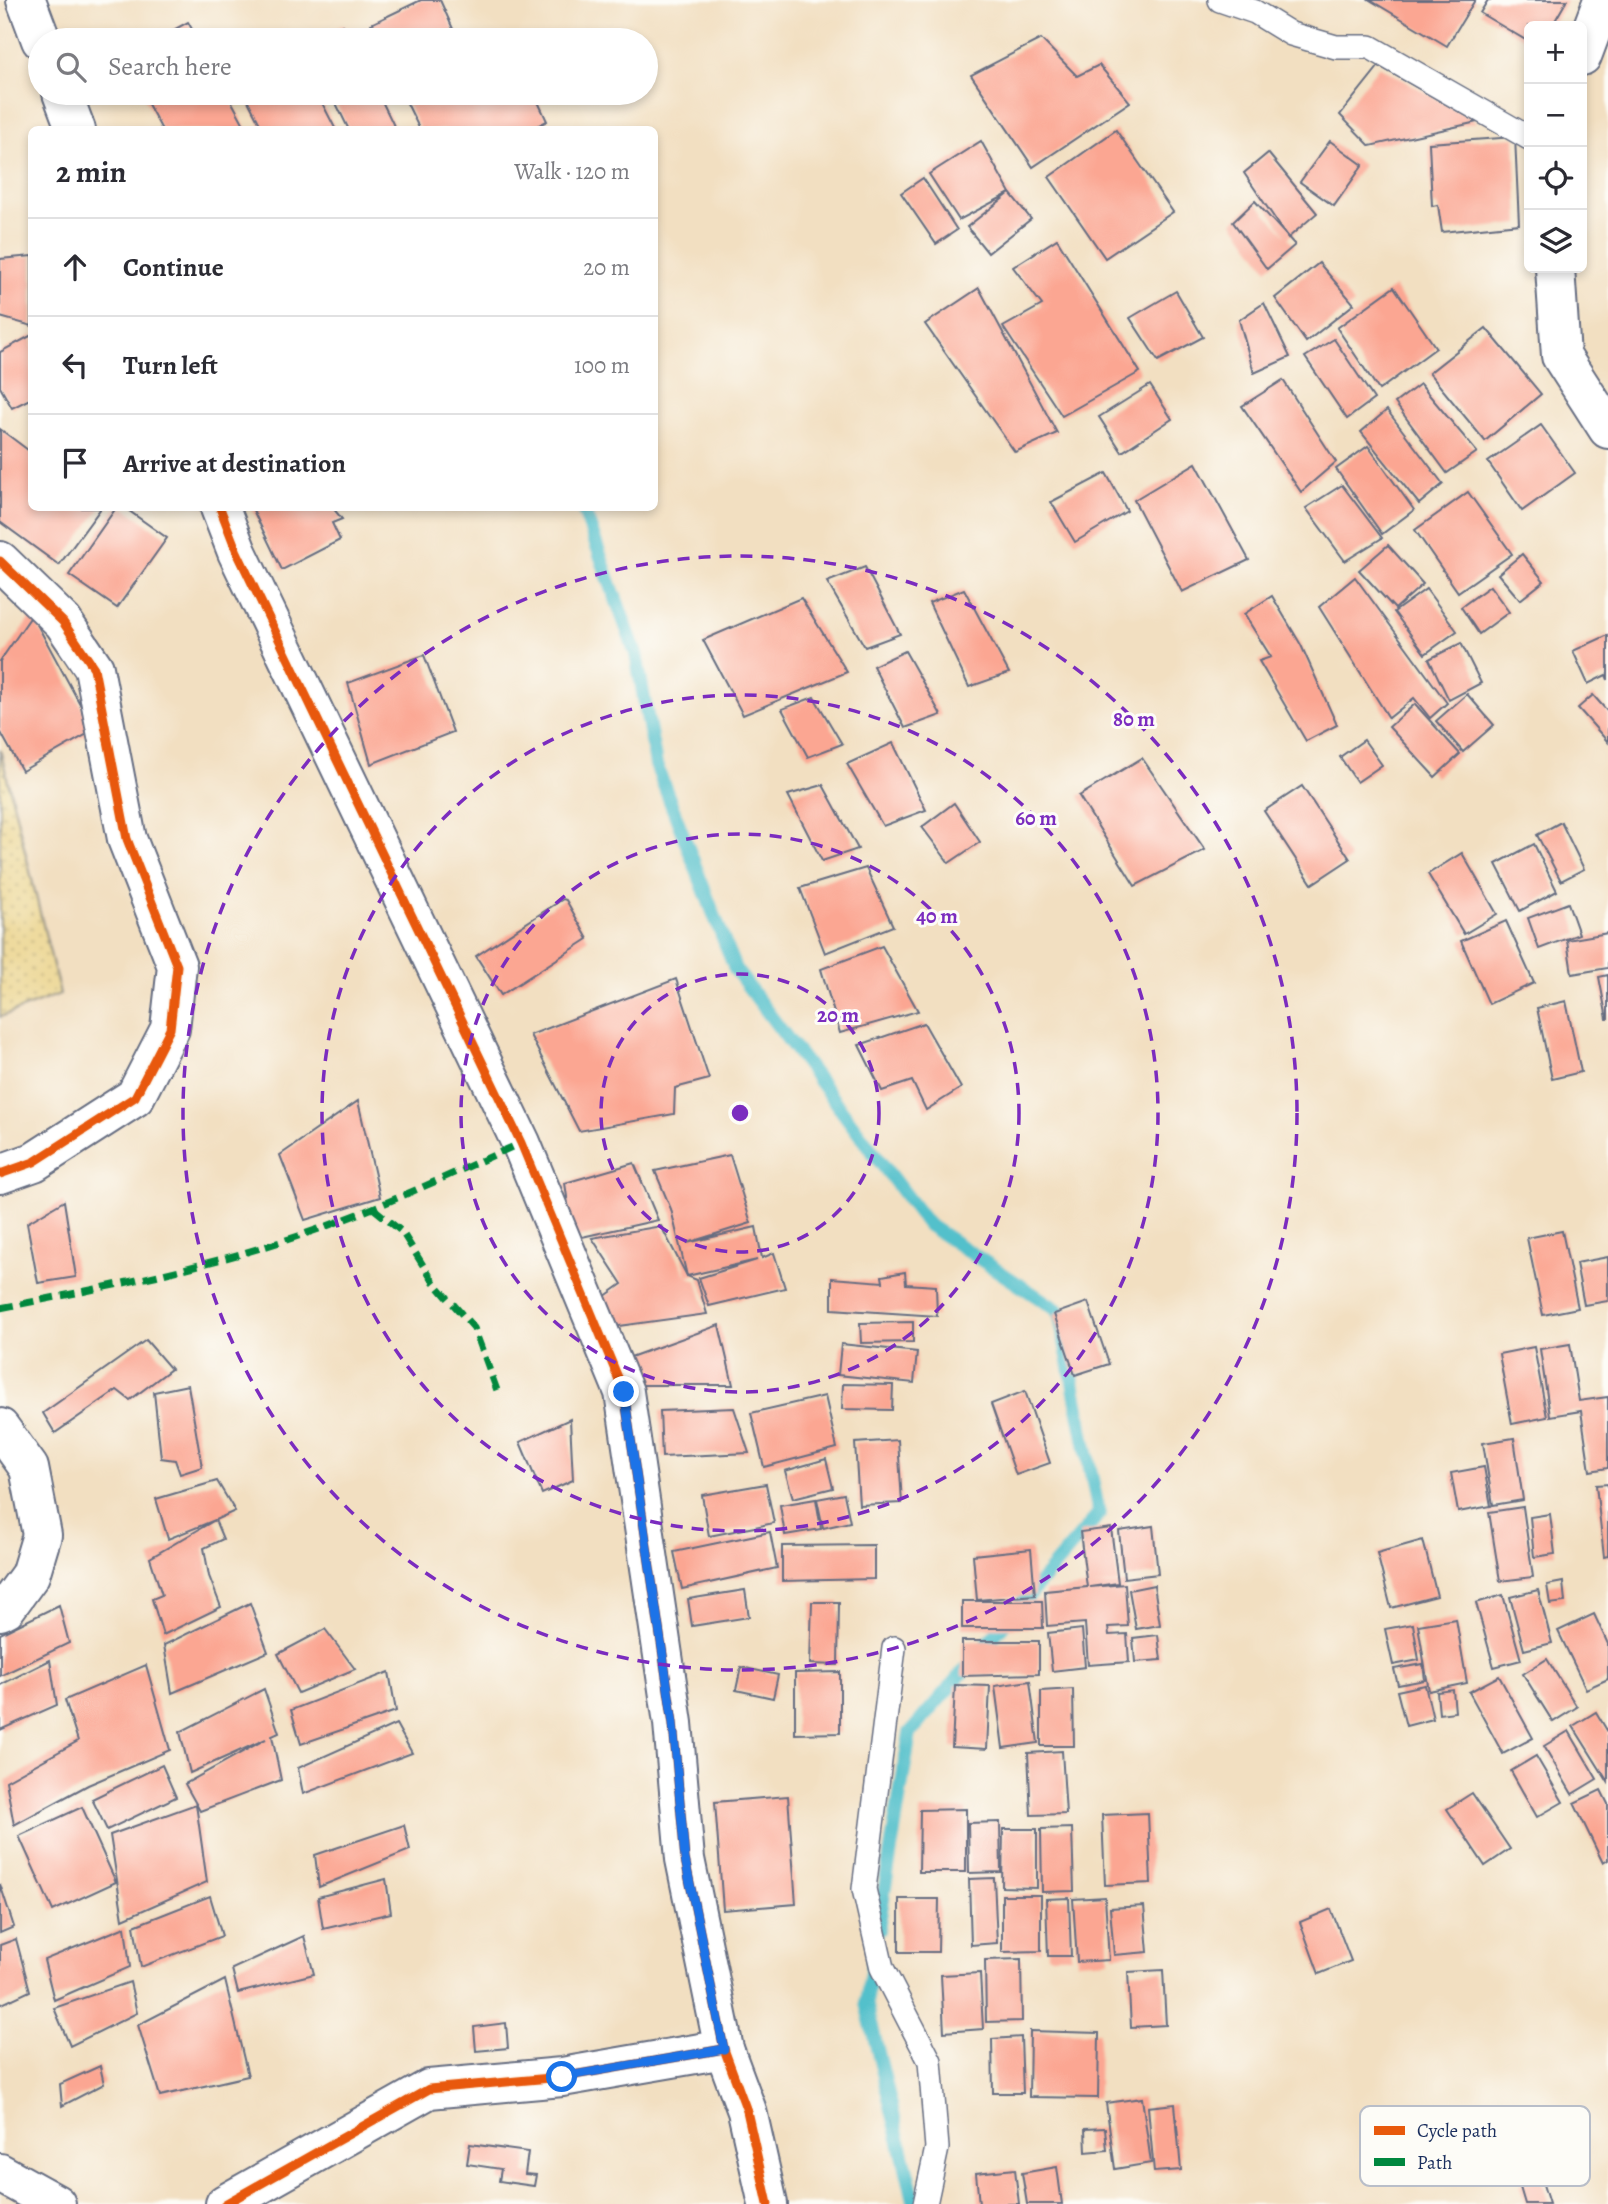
<!DOCTYPE html>
<meta charset="utf-8">
<style>
body{margin:0;font-family:Alegreya,serif;background:#f7f7f7;color:#2b2b33}
.controls{position:absolute;right:21px;top:21px;display:grid;overflow:hidden;border-radius:10px;box-shadow:0 4px 10px #0003}
.controls button{width:63px;height:63px;display:grid;place-items:center;padding:0;border:0;border-bottom:2px solid #e1e1e2;background:#fff;color:#2b2b33;font:35px sans-serif}
.stop{position:absolute;width:21px;height:21px;margin:-16px;border:5px solid #1a73e8;border-radius:50%;background:#fff}
.stop.end{background:#1a73e8;border-color:#fff;box-shadow:0 2px 7px #0008}
.list{margin:0;padding:0;list-style:none}
h2{display:flex;justify-content:space-between;align-items:center;height:91px;margin:0;padding:0 28px;font-size:30px}
h2 small{font-size:23px;font-weight:400;color:#7c7c81}
.list li{display:grid;grid-template-columns:46px 1fr auto;gap:21px;align-items:center;box-sizing:border-box;height:98px;padding:0 28px;border-top:2px solid #e1e1e2}
.list b{display:block;font-size:26px;white-space:nowrap}
.list em{font-size:23px;font-style:normal;color:#7c7c81}
.icon{flex:none;width:38px;height:38px;fill:none;stroke:currentColor;stroke-width:2;stroke-linecap:round;stroke-linejoin:round}
.map{position:relative;flex:none;width:1608px;height:2204px;overflow:hidden}
.search{position:absolute;background:#fff;box-shadow:0 4px 10px #0003;left:28px;top:28px;width:630px;height:77px;display:flex;align-items:center;gap:18px;box-sizing:border-box;padding:0 24px;border-radius:38px;color:#7c7c81;font-size:26px}
.panel{position:absolute;background:#fff;box-shadow:0 4px 10px #0003;left:28px;top:126px;width:630px;height:385px;border-radius:10px}
.map>svg:first-child{display:block}
.sand{fill:url(#sand-dots);stroke:#84847e;stroke-width:2}
.lines{fill:none;stroke-linecap:round;stroke-linejoin:round}
.stream{stroke:#53c0cb;stroke-width:14}
.building{fill:#fba692}
.service-casing{stroke:#666d81;stroke-width:26}
.minor-casing{stroke:#666d81;stroke-width:42}
.service{stroke:#fff;stroke-width:23}
.minor{stroke:#fff;stroke-width:38}
.quiet{stroke:#00873e;stroke-width:7;stroke-dasharray:14 7;stroke-linecap:butt}
.cycleway-casing{stroke:#fdfcf7;stroke-width:13}
.cycleway{stroke:#e8590c;stroke-width:9}
.route{stroke:#1a73e8;stroke-width:9}
.ring{fill:none;stroke:#7b2cbf;stroke-width:3.5;stroke-dasharray:12 9}
.key{fill:#fdfcf7;stroke:#b9bec9;stroke-width:2}
.key-label{font-size:19px;fill:#1b2f5e}
.centre{fill:#7b2cbf;stroke:#fdfcf7;stroke-width:3.5}
.ring-label{font-size:21px;text-anchor:middle;font-weight:bold;fill:#7b2cbf;stroke:#fdfcf7;stroke-width:6;stroke-linejoin:round;paint-order:stroke}
</style>
<div class="map">
<svg width="1608" height="2204" viewBox="0 0 1608 2204">
<defs>
<pattern id="sand-dots" width="8" height="8" patternUnits="userSpaceOnUse" patternTransform="scale(1.75)"><rect width="8" height="8" fill="#eeda9e"/><path d="M2 2h.1M6 6h.1" fill="none" stroke="#ccbb8a" stroke-width="1.8" stroke-linecap="round"/></pattern>
</defs>
<rect width="100%" height="100%" fill="#fdfcf7"/>
<filter id="ink" filterUnits="userSpaceOnUse"><feTurbulence type="fractalNoise" baseFrequency=".0143" numOctaves="2"/><feDisplacementMap in="SourceGraphic" scale="14" xChannelSelector="R" yChannelSelector="G"/><feConvolveMatrix kernelMatrix="1 2 1 2 8 2 1 2 1" color-interpolation-filters="sRGB"/></filter>
<filter id="wash" filterUnits="userSpaceOnUse"><feTurbulence type="fractalNoise" baseFrequency=".00686" numOctaves="4" result="noise"/><feDisplacementMap in="SourceGraphic" scale="28" xChannelSelector="R" yChannelSelector="G"/><feGaussianBlur stdDeviation="1.57" result="paint"/><feColorMatrix in="noise" values="0 0 0 0 0 0 0 0 0 0 0 0 0 0 0 0 0 1.4 0 .05"/><feComposite in="paint" operator="in"/></filter>
<g filter="url(#wash)">
<rect width="100%" height="100%" fill="#f2dfc1"/>
<path class="sand" d="M0 749 60 994 0 1017Z"/>
<g class="lines">
<g class="stream">
<path d="M583 508 636 654 656 765 735 969 927 1224 1059 1311 1099 1514 910 1733 878 1930"/>
<path d="M874 1954 866 2003 915 2204"/>
</g>
</g>
<g id="blocks">
<g class="building">
<path d="M421 0H440L458 40H378L371 24Z"/>
<path d="M1370 0H1475L1447 46Z"/>
<path d="M1488 0H1567L1552 26H1529V42L1480 13Z"/>
<path d="M188 22 198 40H155Z"/>
<path d="M343 25 351 40H315Z"/>
<path d="M1041 39 1077 76 1099 65 1130 102 1033 167 971 75Z"/>
<path d="M1379 66 1477 122 1370 146 1340 115Z"/>
<path d="M142 93H227L247 130H162Z"/>
<path d="M244 93H317L336 130H263Z"/>
<path d="M331 93H378L396 130H349Z"/>
<path d="M402 93H534L547 121 529 130H420Z"/>
<path d="M1116 130 1173 212 1105 258 1049 177Z"/>
<path d="M1515 137 1519 224 1442 232 1438 205 1432 206 1429 143Z"/>
<path d="M981 141 1010 193 1031 219 988 253 967 227 1010 193 959 220 929 174Z"/>
<path d="M1330 141 1363 165 1334 206 1300 182Z"/>
<path d="M1268 153 1317 213 1288 238 1244 173Z"/>
<path d="M923 178 957 230 936 244 901 193Z"/>
<path d="M1255 201 1295 245 1267 269 1233 222Z"/>
<path d="M1057 239 1140 372 1062 416 1003 327 1042 305 1013 267Z"/>
<path d="M32 256V326L0 317V259Z"/>
<path d="M1319 263 1354 304 1306 342 1275 298Z"/>
<path d="M1394 287 1436 348 1379 390 1337 328Z"/>
<path d="M979 288 1057 433 1015 452 925 324Z"/>
<path d="M1176 291 1203 337 1158 361 1130 318Z"/>
<path d="M1264 303 1290 357 1254 373 1239 320Z"/>
<path d="M1486 328 1541 394 1485 441 1429 373Z"/>
<path d="M32 335V398L12 408 0 387V352Z"/>
<path d="M1334 339 1374 399 1347 419 1305 357Z"/>
<path d="M1283 380 1336 462 1301 492 1242 406Z"/>
<path d="M1420 384 1477 452 1447 473 1395 403Z"/>
<path d="M1150 385 1172 419 1122 452 1099 417Z"/>
<path d="M1387 410 1443 484 1419 504 1361 432Z"/>
<path d="M1541 425 1575 473 1522 511 1488 462Z"/>
<path d="M0 429 32 453V508H101L59 565 0 522Z"/>
<path d="M1368 446 1414 510 1382 534 1336 469Z"/>
<path d="M1196 463 1249 560 1182 592 1134 500Z"/>
<path d="M1106 473 1127 511 1075 542 1051 502Z"/>
<path d="M1342 485 1382 538 1345 561 1306 508Z"/>
<path d="M1468 492 1512 554 1458 592 1415 530Z"/>
<path d="M116 508H125L167 538 117 608 69 575Z"/>
<path d="M252 508H333L342 519 332 523 340 540 282 570Z"/>
<path d="M1388 545 1423 584 1395 609 1359 570Z"/>
<path d="M1522 554 1544 581 1520 600 1498 574Z"/>
<path d="M865 567 900 634 865 647 827 582Z"/>
<path d="M1355 577 1447 703 1430 718 1414 698 1389 718 1319 607Z"/>
<path d="M1490 586 1509 612 1479 634 1461 607Z"/>
<path d="M964 589 1009 673 969 687 929 603Z"/>
<path d="M1426 589 1457 631 1425 654 1394 612Z"/>
<path d="M1272 596 1301 645 1337 725 1306 741 1259 661 1271 657 1244 614Z"/>
<path d="M801 598 847 672 743 715 703 640Z"/>
<path d="M32 615 94 730 22 771 0 731V661Z"/>
<path d="M1608 635V680L1606 675 1588 684 1573 651Z"/>
<path d="M1461 643 1481 683 1449 700 1429 659Z"/>
<path d="M905 651 941 715 905 728 873 666Z"/>
<path d="M424 655 453 732 371 764 348 683Z"/>
<path d="M1467 694 1494 725 1463 752 1436 721Z"/>
<path d="M1593 695 1608 712V742L1578 708Z"/>
<path d="M814 697 842 744 808 757 782 709Z"/>
<path d="M1415 704 1460 754 1435 777 1389 727Z"/>
<path d="M1364 740 1382 765 1357 782 1340 757Z"/>
<path d="M893 743 926 810 883 826 847 764Z"/>
<path d="M1142 758 1205 850 1135 886 1079 796Z"/>
<path d="M823 785 858 849 822 861 788 795Z"/>
<path d="M1302 786 1350 859 1312 884 1264 811Z"/>
<path d="M954 803 980 842 949 863 922 827Z"/>
<path d="M1561 822 1584 869 1561 881 1537 835Z"/>
<path d="M1534 844 1557 891 1520 911 1496 864Z"/>
<path d="M1462 853 1497 914 1464 934 1428 874Z"/>
<path d="M866 868 893 926 825 953 800 888Z"/>
<path d="M563 899 566 900 588 939 501 995 476 956Z"/>
<path d="M1568 903 1579 934 1539 949 1528 918Z"/>
<path d="M1506 921 1534 983 1489 1004 1461 941Z"/>
<path d="M1608 933V968L1572 974 1567 940Z"/>
<path d="M882 946 918 1011 840 1033 821 969Z"/>
<path d="M1608 975V1019H1607L1599 977Z"/>
<path d="M676 979 709 1079 675 1088 674 1114 579 1131 530 1035Z"/>
<path d="M1566 1001 1581 1072 1552 1079 1537 1008Z"/>
<path d="M924 1023 961 1088 926 1110 912 1081 882 1091 859 1045Z"/>
<path d="M358 1101 380 1197 305 1220 280 1155Z"/>
<path d="M730 1155 751 1223 687 1243 756 1227 762 1258 774 1253 785 1288 709 1306 699 1278 757 1260 687 1276 671 1209 655 1171Z"/>
<path d="M634 1163 658 1220 573 1239 565 1183Z"/>
<path d="M64 1201 76 1277 38 1283 27 1223Z"/>
<path d="M661 1226 687 1276 697 1280 707 1314 612 1327 601 1299 622 1284 592 1238Z"/>
<path d="M1562 1231 1578 1308 1543 1315 1527 1238Z"/>
<path d="M1608 1257V1301L1584 1305 1576 1263Z"/>
<path d="M905 1272 906 1284 936 1286 937 1316 832 1309V1278L883 1282 882 1276Z"/>
<path d="M1088 1302 1109 1364 1075 1375 1054 1314Z"/>
<path d="M913 1322V1342L861 1343 860 1323Z"/>
<path d="M719 1325 733 1385H635L628 1358Z"/>
<path d="M146 1340 171 1369 130 1400 117 1390 55 1433 43 1413Z"/>
<path d="M841 1344 917 1352 914 1383 838 1375Z"/>
<path d="M1570 1344 1579 1401 1608 1397V1468L1590 1471 1581 1411 1550 1416 1540 1349Z"/>
<path d="M1534 1347 1547 1417 1512 1424 1499 1354Z"/>
<path d="M843 1384 893 1385 892 1410 842 1409Z"/>
<path d="M188 1385 202 1467 180 1474 175 1460 161 1458 154 1392Z"/>
<path d="M1025 1391 1050 1463 1016 1475 991 1404Z"/>
<path d="M825 1396 837 1448 764 1467 751 1413Z"/>
<path d="M734 1408 749 1453 662 1457 660 1411Z"/>
<path d="M570 1419 573 1480 542 1494 520 1442Z"/>
<path d="M1514 1438 1523 1500 1493 1505 1483 1443Z"/>
<path d="M898 1440 902 1503 859 1505 855 1443Z"/>
<path d="M826 1459 833 1488 793 1498 785 1471Z"/>
<path d="M1484 1467 1491 1506 1458 1512 1451 1473Z"/>
<path d="M217 1481 235 1511 215 1520 223 1539 204 1548 209 1576 221 1607 163 1635 152 1599 162 1595 150 1558 215 1520 168 1539 156 1499Z"/>
<path d="M766 1484 774 1523 709 1536 702 1495Z"/>
<path d="M1608 1484V1556L1604 1557 1596 1485Z"/>
<path d="M844 1494 850 1522 823 1528 817 1499Z"/>
<path d="M816 1499 821 1529 785 1535 780 1505Z"/>
<path d="M1523 1507 1533 1577 1500 1581 1489 1512Z"/>
<path d="M1550 1514 1555 1554 1534 1557 1530 1517Z"/>
<path d="M1153 1526 1158 1574 1124 1578 1119 1531Z"/>
<path d="M1111 1528 1118 1583 1090 1587 1125 1584 1128 1626 1108 1627 1109 1635 1127 1634 1129 1662 1088 1665 1085 1623 1047 1626 1045 1591 1087 1587 1080 1532Z"/>
<path d="M770 1532 777 1568 682 1589 674 1552Z"/>
<path d="M1423 1540 1437 1596 1391 1608 1377 1553Z"/>
<path d="M874 1545V1579L782 1581V1546Z"/>
<path d="M1031 1549 1035 1595 977 1600 973 1555Z"/>
<path d="M1563 1582 1565 1602 1550 1604 1547 1585Z"/>
<path d="M1154 1585 1160 1625 1136 1629 1129 1590Z"/>
<path d="M745 1590 749 1617 692 1626 688 1599Z"/>
<path d="M1538 1590 1552 1643 1524 1650 1510 1597Z"/>
<path d="M1503 1595 1521 1660 1494 1667 1476 1603Z"/>
<path d="M962 1601H1042L1043 1628H962Z"/>
<path d="M812 1602H839L838 1665 810 1664Z"/>
<path d="M250 1603 268 1652 172 1693 164 1645Z"/>
<path d="M59 1605 69 1643 0 1676V1634Z"/>
<path d="M1594 1614 1608 1644V1679L1586 1689 1558 1631Z"/>
<path d="M1456 1619 1467 1683 1429 1691 1418 1625Z"/>
<path d="M1413 1624 1419 1660 1393 1665 1385 1629Z"/>
<path d="M325 1629 355 1669 298 1693 278 1654Z"/>
<path d="M1082 1629 1085 1667 1052 1671 1048 1633Z"/>
<path d="M1158 1635 1161 1660 1135 1662 1133 1638Z"/>
<path d="M962 1641H1039V1674L962 1676Z"/>
<path d="M1547 1659 1577 1707 1553 1722 1523 1674Z"/>
<path d="M50 1660 57 1705 0 1730V1685Z"/>
<path d="M1423 1664 1425 1680 1398 1685 1394 1669Z"/>
<path d="M146 1665 170 1750 88 1785 14 1825 6 1781 78 1741 65 1700Z"/>
<path d="M741 1667 778 1675 773 1698 736 1690Z"/>
<path d="M389 1672 396 1711 301 1744 291 1710Z"/>
<path d="M840 1672V1733L795 1734V1673Z"/>
<path d="M1499 1676 1533 1738 1503 1754 1469 1692Z"/>
<path d="M1030 1681 1038 1743 1003 1748 995 1686Z"/>
<path d="M955 1685 990 1686 987 1749 952 1747Z"/>
<path d="M1425 1685 1433 1719 1406 1726 1397 1691Z"/>
<path d="M264 1689 279 1733 272 1736 281 1780 200 1811 185 1784 266 1739 190 1773 180 1732Z"/>
<path d="M1073 1689 1074 1746H1041V1691Z"/>
<path d="M1453 1690 1455 1712 1439 1714 1437 1692Z"/>
<path d="M1596 1712 1608 1732V1782L1573 1726Z"/>
<path d="M396 1724 412 1753 303 1794 298 1768Z"/>
<path d="M1569 1731 1597 1779 1572 1794 1544 1746Z"/>
<path d="M1062 1751 1066 1814 1031 1815 1028 1753Z"/>
<path d="M1536 1756 1563 1802 1537 1817 1511 1771Z"/>
<path d="M162 1765 176 1797 107 1830 92 1799Z"/>
<path d="M1601 1790 1608 1804V1860L1603 1863 1574 1803Z"/>
<path d="M1472 1793 1510 1849 1485 1866 1447 1809Z"/>
<path d="M788 1796 796 1904 723 1910 715 1802Z"/>
<path d="M196 1804 207 1882 123 1919 110 1835Z"/>
<path d="M82 1807 116 1882 53 1911 19 1836Z"/>
<path d="M966 1809V1872H919L920 1810Z"/>
<path d="M1148 1813 1151 1883 1105 1885 1102 1815Z"/>
<path d="M1000 1822 1001 1872 969 1873 968 1823Z"/>
<path d="M404 1825 410 1850 319 1887 315 1855Z"/>
<path d="M1072 1828 1074 1891 1042 1892 1041 1829Z"/>
<path d="M1003 1829H1037V1888L1002 1887Z"/>
<path d="M994 1878 997 1943 971 1945 969 1879Z"/>
<path d="M386 1879 391 1913 323 1929 318 1897Z"/>
<path d="M0 1884 14 1927 0 1933Z"/>
<path d="M1002 1895H1041V1951L1002 1952Z"/>
<path d="M210 1896 222 1936 141 1967 134 1926Z"/>
<path d="M1105 1897 1109 1960 1077 1962 1073 1899Z"/>
<path d="M1069 1898 1071 1956H1048L1046 1899Z"/>
<path d="M899 1899H939L938 1952H899Z"/>
<path d="M1144 1906 1148 1952 1114 1955 1110 1908Z"/>
<path d="M1331 1909 1351 1961 1319 1974 1300 1922Z"/>
<path d="M125 1927 130 1967 54 2000 44 1960Z"/>
<path d="M304 1936 314 1974 238 1993 232 1969Z"/>
<path d="M16 1939 30 1991 0 2005V1945Z"/>
<path d="M1021 1959 1022 2021 986 2022 985 1960Z"/>
<path d="M1163 1970 1166 2025 1131 2027 1128 1972Z"/>
<path d="M980 1973 983 2029 944 2032 941 1975Z"/>
<path d="M225 1980 248 2076 160 2096 138 2025Z"/>
<path d="M130 1982 137 2013 70 2046 54 2008Z"/>
<path d="M506 2023 508 2048 476 2051 474 2027Z"/>
<path d="M1030 2031 1099 2033 1098 2098 1029 2097Z"/>
<path d="M1021 2037 1023 2093H993L992 2039Z"/>
<path d="M100 2066 104 2084 62 2106 60 2084Z"/>
<path d="M1142 2098 1151 2163 1115 2169 1106 2103Z"/>
<path d="M1175 2104 1181 2170 1154 2172 1148 2107Z"/>
<path d="M1105 2128 1107 2150 1086 2152 1085 2129Z"/>
<path d="M470 2144 528 2152 525 2174 536 2175 534 2186 499 2181 501 2169 467 2164Z"/>
<path d="M1057 2167 1062 2204H1027L1022 2173Z"/>
<path d="M1015 2169 1019 2204H979L976 2173Z"/>
<path d="M1541 2178 1549 2204H1525L1519 2184Z"/>
</g>
</g>
</g>
<g filter="url(#ink)">
<use href="#blocks" fill-opacity="0" stroke="#666d81" stroke-width="2"/>
<g class="lines">
<defs>
<g id="service">
<path d="M1220 0 1255 12 1291 34 1336 47H1370L1529 138"/>
<path d="M894 1648 864 1889 882 1968 930 2061 937 2148 925 2204"/>
</g>
<g id="minor">
<path d="M26 0 41 40"/>
<path d="M1582 56 1603 0"/>
<path d="M62 93 76 130"/>
<path d="M1555 268 1561 356 1608 429"/>
<path d="M220 508 237 552 521 1143 624 1392 673 1723 685 1859 724 2049 747 2111 768 2204"/>
<path d="M0 561 63 622 94 668 127 839 177 966 170 1029 135 1097 34 1162 0 1174"/>
<path d="M0 1428 29 1468 42 1535 30 1575 6 1608 0 1611"/>
<path d="M0 2173 56 2204"/>
<path d="M225 2204 429 2089 562 2077 724 2049"/>
</g>
</defs>
<use href="#service" class="service-casing"/>
<use href="#minor" class="minor-casing"/>
<use href="#service" class="service"/>
<use href="#minor" class="minor"/>
<g class="quiet">
<path d="M373 1208 402 1232 433 1281 474 1328 498 1393"/>
<path d="M0 1308C94 1290 188 1271 280 1242 363 1216 442 1178 521 1143"/>
</g>
<defs>
<g id="cycleway">
<path d="M220 508 237 552 521 1143 624 1392 673 1723 685 1859 724 2049 747 2111 768 2204"/>
<path d="M0 561 63 622 94 668 127 839 177 966 170 1029 135 1097 34 1162 0 1174"/>
<path d="M225 2204 429 2089 562 2077 724 2049"/>
</g>
</defs>
<use href="#cycleway" class="cycleway-casing"/>
<use href="#cycleway" class="cycleway"/>
</g>
</g>
<g class="lines" filter="url(#ink)">
<path class="route" d="M562 2077 724 2049 685 1859 673 1723 624 1392"/>
</g>
<g class="ring">
<circle cx="740" cy="1113" r="139"/>
<circle cx="740" cy="1113" r="279"/>
<circle cx="740" cy="1113" r="418"/>
<circle cx="740" cy="1113" r="557"/>
</g>
<rect x="1360" y="2106" width="230" height="80" rx="10" class="key"/>
<rect x="1374" y="2126" width="31" height="9" fill="#e8590c"/>
<rect x="1374" y="2158" width="31" height="8" fill="#00873e"/>
<g class="key-label">
<text x="1417" y="2137">Cycle path</text>
<text x="1417" y="2169">Path</text>
</g>
<circle cx="740" cy="1113" r="10" class="centre"/>
<g class="ring-label">
<text x="1134" y="726">80 m</text>
<text x="1036" y="825">60 m</text>
<text x="937" y="923">40 m</text>
<text x="838" y="1022">20 m</text>
</g>
</svg>
<div class="controls">
<button>+</button>
<button>−</button>
<button><svg class="icon" aria-label="locate" viewBox="0 0 24 24"><circle cx="12" cy="12" r="6"/><path d="M12 2v4M12 18v4M2 12h4M18 12h4"/></svg></button>
<button><svg class="icon" aria-label="layers" viewBox="0 0 24 24"><path d="M12 4l9 5-9 5-9-5zM3 14l9 5 9-5"/></svg></button>
</div>
<div class="stop" style="left:562px;top:2077px"></div>
<div class="stop end" style="left:624px;top:1392px"></div>
<div class="search"><svg class="icon" aria-label="search" viewBox="0 0 24 24"><circle cx="10" cy="10" r="6"/><path d="M15 15l6 6"/></svg>Search here</div>
<section class="panel">
<h2>2 min<small>Walk · 120 m</small></h2>
<ul class="list">
<li><svg class="icon" aria-label="ahead" viewBox="0 0 24 24"><path d="M12 20V5M6 11l6-6 6 6"/></svg><div><b>Continue</b></div><em>20 m</em></li>
<li><svg class="icon" aria-label="left" viewBox="0 0 24 24"><path d="M17 20v-9H6M10 6l-5 5 5 5"/></svg><div><b>Turn left</b></div><em>100 m</em></li>
<li><svg class="icon" aria-label="arrive" viewBox="0 0 24 24"><path d="M6 21V4h12l-3 4 3 4H6"/></svg><div><b>Arrive at destination</b></div></li>
</ul>
</section>
</div>
